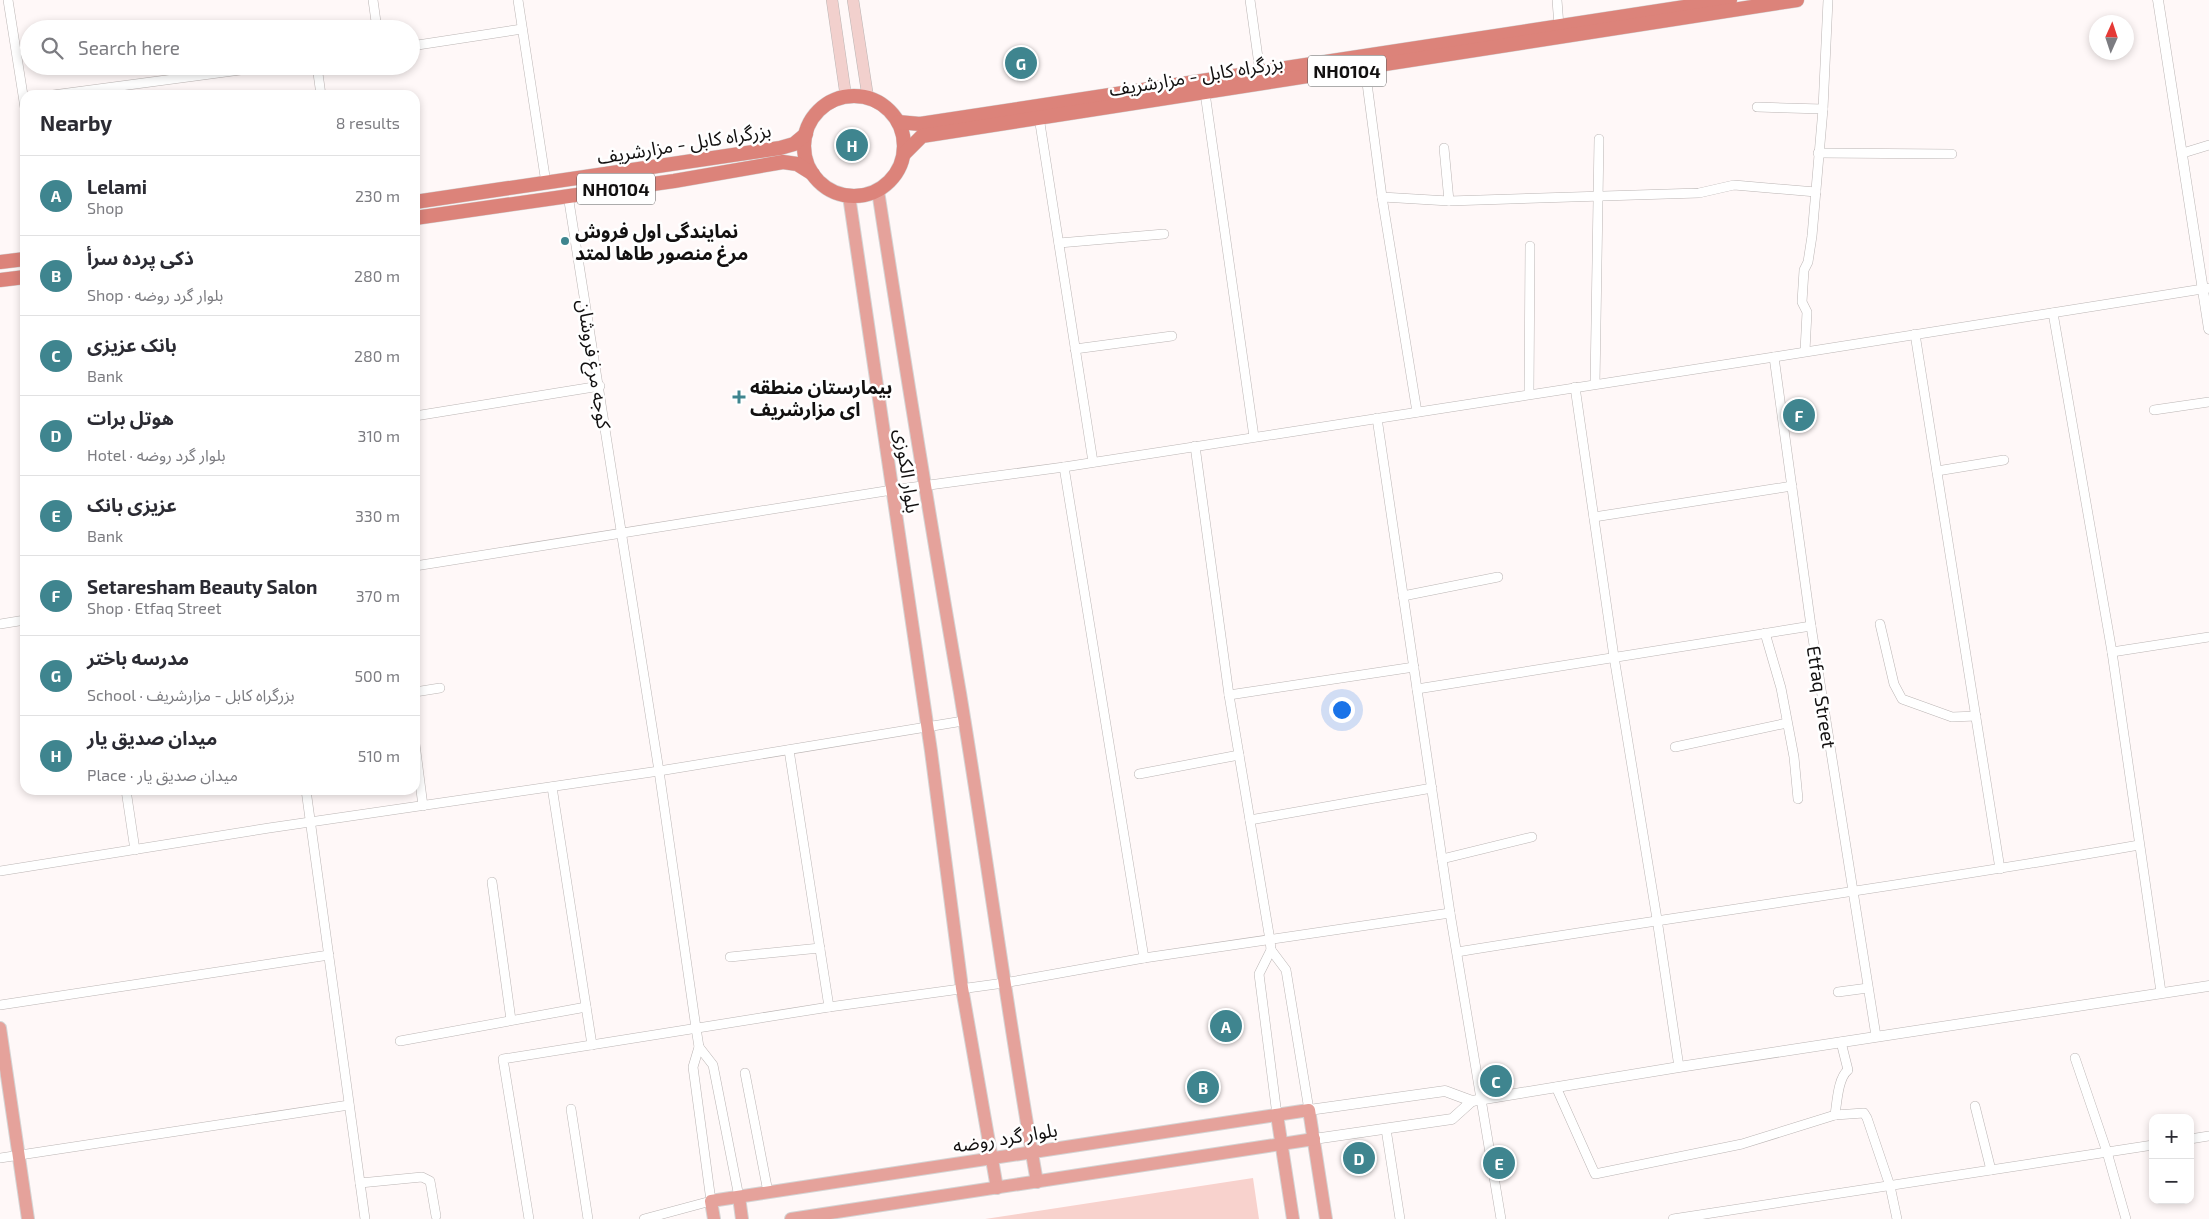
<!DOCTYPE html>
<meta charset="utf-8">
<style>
body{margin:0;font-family:"Exo 2","Noto Sans Arabic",sans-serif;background:#f2f2f3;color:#2b2b33}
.controls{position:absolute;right:15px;bottom:15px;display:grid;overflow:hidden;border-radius:10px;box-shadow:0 2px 8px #0003}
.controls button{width:45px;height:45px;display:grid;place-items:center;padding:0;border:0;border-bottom:1px solid #e1e1e2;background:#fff;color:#2b2b33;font:25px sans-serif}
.compass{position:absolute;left:2089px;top:15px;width:45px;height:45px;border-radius:50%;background:#fff;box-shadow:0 2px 8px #0003;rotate:3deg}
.you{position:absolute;left:1341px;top:709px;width:18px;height:18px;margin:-12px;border:4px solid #fff;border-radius:50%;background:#1a73e8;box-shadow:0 0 0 8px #1a73e833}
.badge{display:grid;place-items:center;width:32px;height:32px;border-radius:50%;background:#3f858f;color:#fff;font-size:16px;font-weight:700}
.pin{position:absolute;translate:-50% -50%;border:2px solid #fff;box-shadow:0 1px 5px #0006}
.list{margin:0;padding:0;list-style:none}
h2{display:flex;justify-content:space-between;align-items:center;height:65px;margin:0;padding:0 20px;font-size:21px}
h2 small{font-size:16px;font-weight:400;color:#7c7c81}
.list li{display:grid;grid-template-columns:32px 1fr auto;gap:15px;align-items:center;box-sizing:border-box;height:80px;padding:0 20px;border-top:1px solid #e1e1e2}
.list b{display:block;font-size:19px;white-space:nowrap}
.list p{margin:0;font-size:16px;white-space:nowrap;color:#7c7c81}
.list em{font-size:16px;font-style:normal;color:#7c7c81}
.icon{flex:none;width:28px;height:28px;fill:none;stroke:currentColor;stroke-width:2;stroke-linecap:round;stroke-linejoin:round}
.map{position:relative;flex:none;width:2209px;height:1219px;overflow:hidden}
.search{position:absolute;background:#fff;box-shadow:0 2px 8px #0003;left:20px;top:20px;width:400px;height:55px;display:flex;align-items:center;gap:12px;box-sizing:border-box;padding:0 18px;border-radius:28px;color:#7c7c81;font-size:19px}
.panel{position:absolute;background:#fff;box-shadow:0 2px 8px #0003;left:20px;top:90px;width:400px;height:705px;border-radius:15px}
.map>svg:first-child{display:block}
.green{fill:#f8d2cd}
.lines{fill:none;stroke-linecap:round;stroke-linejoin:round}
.minor-casing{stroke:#bbb5b4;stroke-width:10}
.tertiary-casing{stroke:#bbb5b4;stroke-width:11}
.secondary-casing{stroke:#bbb5b4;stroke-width:12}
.primary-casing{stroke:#d4d4d4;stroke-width:14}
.trunk-casing{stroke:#d4d4d4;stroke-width:15}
.minor{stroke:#fff;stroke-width:9}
.tertiary{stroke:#fff;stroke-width:10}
.secondary{stroke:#f2d0cd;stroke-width:11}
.primary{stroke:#e5a29b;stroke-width:12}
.trunk{stroke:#dc837a;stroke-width:14}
.poi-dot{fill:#3f858f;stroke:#fff;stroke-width:2}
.labels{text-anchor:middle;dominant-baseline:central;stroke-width:5;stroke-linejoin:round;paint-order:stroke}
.shield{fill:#fff;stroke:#595858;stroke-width:1}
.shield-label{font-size:18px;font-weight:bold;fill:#121010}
.street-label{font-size:19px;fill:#121010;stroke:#fff}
.poi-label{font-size:19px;font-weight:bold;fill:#121010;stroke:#fff;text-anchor:start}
</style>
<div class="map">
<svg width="2209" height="1219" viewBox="0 0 2209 1219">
<rect width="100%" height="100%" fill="#fff8f8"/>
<path class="green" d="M1253 1178 1259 1219H985L1018 1214Z"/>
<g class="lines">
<defs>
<g id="minor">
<path d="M8 0 25 108"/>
<path d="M373 0 377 29"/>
<path d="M518 0 546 183"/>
<path d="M1250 0 1260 72"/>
<path d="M1557 0 1559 26"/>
<path d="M411 46 522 29"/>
<path d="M317 66 321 95"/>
<path d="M1365 68 1382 197 1417 412"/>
<path d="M1205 93 1254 437"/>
<path d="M53 95 271 66"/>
<path d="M1757 107 1823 109"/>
<path d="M1039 117 1093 462"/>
<path d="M1444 148 1449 201"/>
<path d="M1818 153 1952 154"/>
<path d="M2183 153 2209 145"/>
<path d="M568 195 659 771 696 1028 699 1047 693 1067 711 1201 644 1219"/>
<path d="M1382 197 1449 201 1699 193 1734 185 1816 192"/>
<path d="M1059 243 1164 234"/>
<path d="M2053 313 2112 652 2161 992"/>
<path d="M1915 334 2000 869"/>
<path d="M1075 349 1172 336"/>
<path d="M1805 351 1807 312 1802 302 1804 270 1808 262 1812 236 1823 109 1828 0"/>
<path d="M1774 357 1811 626 1876 1036"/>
<path d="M1595 384 1599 139"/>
<path d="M1575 387 1614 657 1657 919 1679 1067"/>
<path d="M1529 394 1530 246"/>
<path d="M2154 410 2209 402"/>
<path d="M415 416 600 386"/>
<path d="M1377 418 1450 913 1501 1219"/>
<path d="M1195 446 1229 695 1270 940 1271 950 1259 974 1277 1115"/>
<path d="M1064 467 1144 958"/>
<path d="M1937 471 2004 460"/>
<path d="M1594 517 1792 486"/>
<path d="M415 566 892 490 1064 467 1774 357 2209 288"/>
<path d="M1403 596 1498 577"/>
<path d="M0 624 25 620"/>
<path d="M1880 624 1894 684 1902 699 1952 717 1976 716"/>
<path d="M1765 633 1781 688 1794 757 1798 799"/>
<path d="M2112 652 2209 637"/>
<path d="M1417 689 1811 626"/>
<path d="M415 692 440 688"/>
<path d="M1229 695 1414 667"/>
<path d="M415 744 423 806"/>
<path d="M1675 747 1787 723"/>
<path d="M789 750 829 1007"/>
<path d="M1139 774 1239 755"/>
<path d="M552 787 592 1045"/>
<path d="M126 790 135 850"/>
<path d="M306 790 365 1219"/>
<path d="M1250 820 1432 788"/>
<path d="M1442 859 1532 837"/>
<path d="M0 871 269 828 659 771 963 721"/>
<path d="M492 882 511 1020"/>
<path d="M1271 950 1286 970 1309 1110"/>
<path d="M1457 952C1684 915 1913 885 2139 845"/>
<path d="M730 957 820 948"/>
<path d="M1838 992 1868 988"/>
<path d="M0 1005 329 955"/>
<path d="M400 1041 586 1007"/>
<path d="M699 1047 713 1065 739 1197"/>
<path d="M2075 1058 2107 1152 2126 1219"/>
<path d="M745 1073 768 1192"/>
<path d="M1556 1087 1595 1174 1742 1144 1835 1115 1864 1113 1867 1118 1890 1186 1897 1219"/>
<path d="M1975 1106 1991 1170"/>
<path d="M571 1109 588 1219"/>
<path d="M1835 1115C1837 1102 1838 1078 1848 1070L1841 1042"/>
<path d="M1386 1129 1400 1219"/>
<path d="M2190 1139 2209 1136"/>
<path d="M0 1158 349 1105"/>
<path d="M360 1183 422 1177 430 1181 436 1216"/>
<path d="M529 1219 503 1059 829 1007 1004 983 1144 958 1450 913"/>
<path d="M1673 1219 2153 1145"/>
</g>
<g id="tertiary">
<path d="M2158 0 2209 329"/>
<path d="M1309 1110 1445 1091 1472 1101 1679 1067 2209 986"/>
<path d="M1314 1139 1452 1119 1472 1101"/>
</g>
<g id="secondary">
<path d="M832 0 846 97"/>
<path d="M853 0 868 98"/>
</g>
<g id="primary">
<path d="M878 191C904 359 931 526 960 693 987 856 1008 1019 1037 1182"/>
<path d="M849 196 931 751 962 988 997 1188"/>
<path d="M0 1028 28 1219"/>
<path d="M1277 1115 1293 1219"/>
<path d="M739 1197 742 1219"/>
<path d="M714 1219 711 1201 1309 1110 1326 1219"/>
<path d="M791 1219 1314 1139"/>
</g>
<g id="trunk">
<circle cx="854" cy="146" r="50"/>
<path d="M898 122 920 124 1730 0"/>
<path d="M904 154 922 136 1797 0"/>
<path d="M415 202 780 148 794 144 806 134"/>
<path d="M415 218 674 181 783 162 797 164 813 174"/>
<path d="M0 262 25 259"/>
<path d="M0 280 25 277"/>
</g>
</defs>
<use href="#minor" class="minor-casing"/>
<use href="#tertiary" class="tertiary-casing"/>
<use href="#secondary" class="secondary-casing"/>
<use href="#primary" class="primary-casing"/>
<use href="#trunk" class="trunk-casing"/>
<use href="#minor" class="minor"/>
<use href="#tertiary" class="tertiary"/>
<use href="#secondary" class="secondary"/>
<use href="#primary" class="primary"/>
<use href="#trunk" class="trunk"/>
</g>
<g class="poi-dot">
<circle cx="565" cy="241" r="5"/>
<path d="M736.5 389.5h5v5h5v5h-5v5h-5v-5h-5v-5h5z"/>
</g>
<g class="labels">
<g class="shield">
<rect x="1308" y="55.5" width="78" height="31" rx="4"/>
<rect x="577" y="173.5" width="78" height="31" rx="4"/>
</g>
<g class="shield-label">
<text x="1347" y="71">NH0104</text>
<text x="616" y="189">NH0104</text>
</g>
<g class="street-label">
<text transform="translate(1196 75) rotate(-9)">بزرگراه کابل - مزارشریف</text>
<text transform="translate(684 143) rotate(-9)">بزرگراه کابل - مزارشریف</text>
<text transform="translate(595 364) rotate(81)">كوجه مرغ فروشان</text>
<text transform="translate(908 471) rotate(82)">بلوار الکوزی</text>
<text transform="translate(1822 697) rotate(81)">Etfaq Street</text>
<text transform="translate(1005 1137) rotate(-9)">بلوار گرد روضه</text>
</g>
<g class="poi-label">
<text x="575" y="230">نمایندگی اول فروش<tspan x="575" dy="22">مرغ منصور طاها لمتد</tspan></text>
<text x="750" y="386">بیمارستان منطقه<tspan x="750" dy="22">ای مزارشریف</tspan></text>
</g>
</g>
</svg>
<div class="controls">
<button>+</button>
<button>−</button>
</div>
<svg class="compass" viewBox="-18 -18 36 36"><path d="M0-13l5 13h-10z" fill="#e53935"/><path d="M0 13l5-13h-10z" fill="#7c7c81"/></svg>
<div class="you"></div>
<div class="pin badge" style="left:1226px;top:1026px">A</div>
<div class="pin badge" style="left:1203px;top:1087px">B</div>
<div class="pin badge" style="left:1496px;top:1081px">C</div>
<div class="pin badge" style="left:1359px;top:1158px">D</div>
<div class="pin badge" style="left:1499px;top:1163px">E</div>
<div class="pin badge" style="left:1799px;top:415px">F</div>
<div class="pin badge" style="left:1021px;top:63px">G</div>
<div class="pin badge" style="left:852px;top:145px">H</div>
<div class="search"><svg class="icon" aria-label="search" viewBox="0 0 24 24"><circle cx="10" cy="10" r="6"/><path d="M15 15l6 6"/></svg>Search here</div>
<section class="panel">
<h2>Nearby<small>8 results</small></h2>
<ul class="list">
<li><span class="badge">A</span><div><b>Lelami</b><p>Shop</p></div><em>230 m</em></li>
<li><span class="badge">B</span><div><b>ذکی پرده سرأ</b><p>Shop · بلوار گرد روضه</p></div><em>280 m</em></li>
<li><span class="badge">C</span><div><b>بانک عزیزی</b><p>Bank</p></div><em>280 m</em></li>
<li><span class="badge">D</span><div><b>هوتل برات</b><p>Hotel · بلوار گرد روضه</p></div><em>310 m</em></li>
<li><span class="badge">E</span><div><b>عزیزی بانک</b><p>Bank</p></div><em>330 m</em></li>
<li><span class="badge">F</span><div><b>Setaresham Beauty Salon</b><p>Shop · Etfaq Street</p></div><em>370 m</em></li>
<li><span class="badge">G</span><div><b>مدرسه باختر</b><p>School · بزرگراه کابل - مزارشریف</p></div><em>500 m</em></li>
<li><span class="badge">H</span><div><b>میدان صدیق یار</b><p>Place · میدان صدیق یار</p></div><em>510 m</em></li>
</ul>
</section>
</div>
